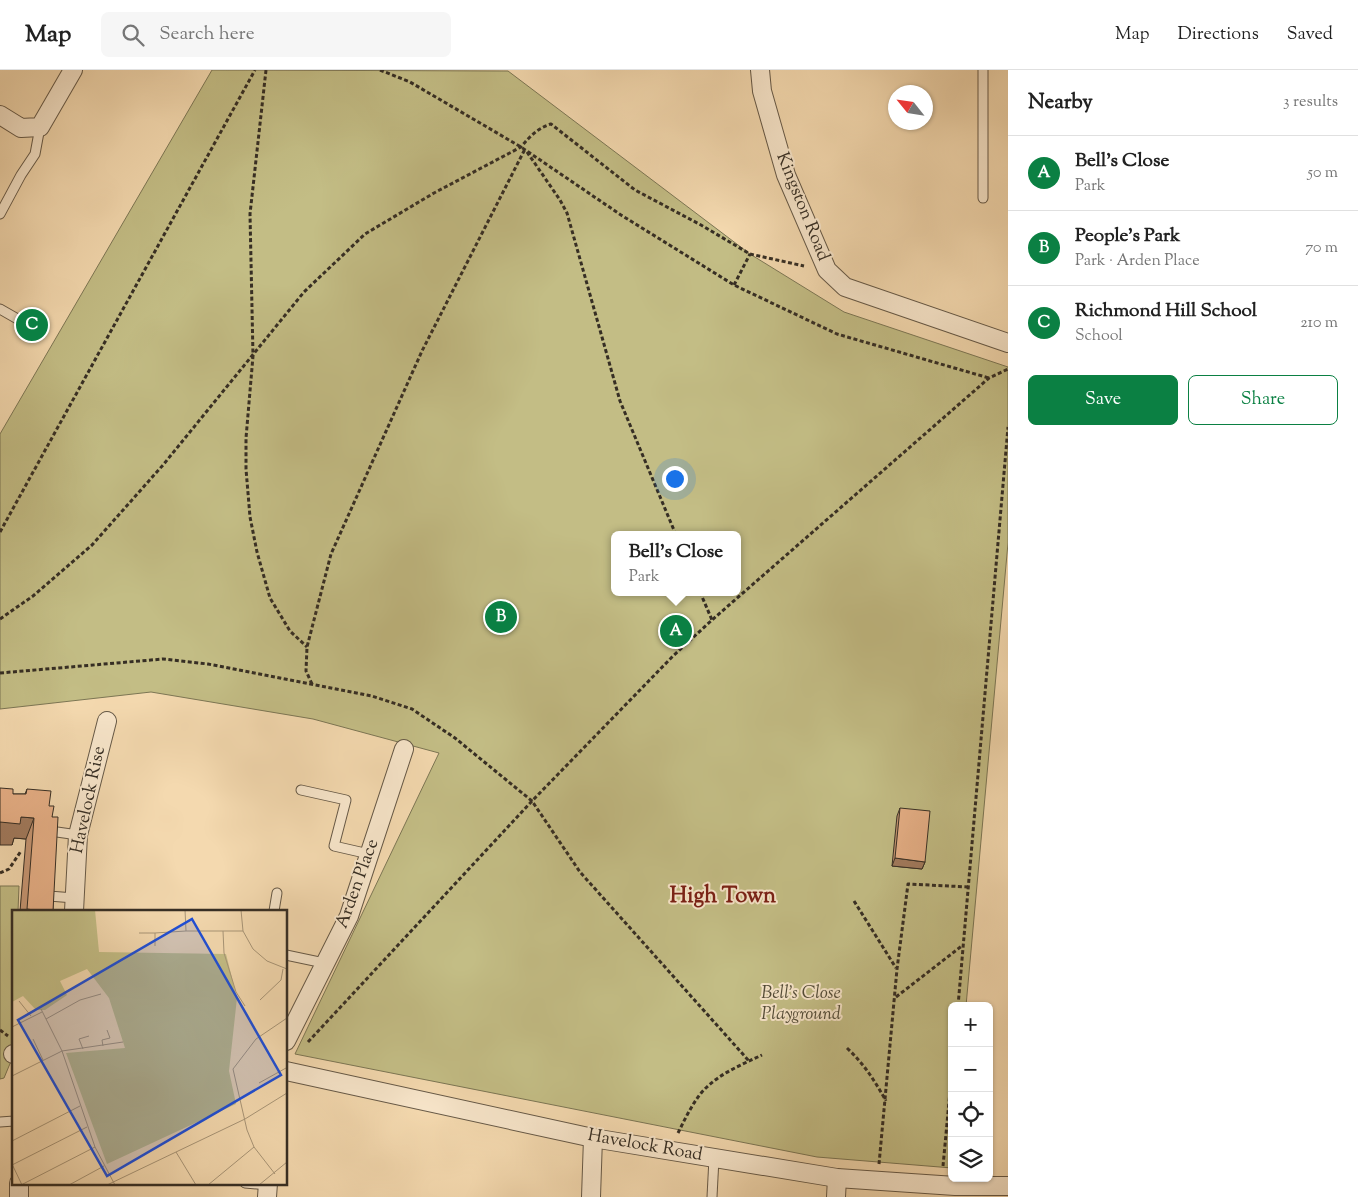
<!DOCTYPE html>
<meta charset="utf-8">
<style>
body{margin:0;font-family:"Sorts Mill Goudy",serif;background:#f6f6f6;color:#222}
.controls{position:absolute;right:15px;bottom:15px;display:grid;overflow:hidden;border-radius:8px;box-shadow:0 1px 4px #0004}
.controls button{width:45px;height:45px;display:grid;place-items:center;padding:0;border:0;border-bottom:1px solid #e0e0e0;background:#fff;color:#222;font:25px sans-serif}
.compass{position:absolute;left:888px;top:15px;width:45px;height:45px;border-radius:50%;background:#fff;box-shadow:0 1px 4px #0004;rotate:300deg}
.you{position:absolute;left:674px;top:408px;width:18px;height:18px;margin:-12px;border:4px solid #fff;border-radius:50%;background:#1a73e8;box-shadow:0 0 0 8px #1a73e833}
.badge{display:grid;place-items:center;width:32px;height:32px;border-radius:50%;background:#0b8043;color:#fff;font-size:16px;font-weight:700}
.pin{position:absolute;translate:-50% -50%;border:2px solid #fff;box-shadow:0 1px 5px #0006}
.popup{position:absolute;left:611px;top:461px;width:130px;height:65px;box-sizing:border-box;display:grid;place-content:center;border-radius:8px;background:#fff;filter:drop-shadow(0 1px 4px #0005);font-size:16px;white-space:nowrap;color:#767676}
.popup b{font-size:19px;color:#222}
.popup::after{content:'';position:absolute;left:50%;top:100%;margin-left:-10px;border:10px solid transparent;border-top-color:#fff}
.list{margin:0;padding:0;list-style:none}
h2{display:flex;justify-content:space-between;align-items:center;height:65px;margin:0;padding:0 20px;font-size:21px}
h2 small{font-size:16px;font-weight:400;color:#767676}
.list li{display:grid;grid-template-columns:32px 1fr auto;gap:15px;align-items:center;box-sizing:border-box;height:75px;padding:0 20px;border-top:1px solid #e0e0e0}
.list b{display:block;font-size:19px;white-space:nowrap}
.list p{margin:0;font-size:16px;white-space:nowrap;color:#767676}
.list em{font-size:16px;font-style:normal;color:#767676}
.actions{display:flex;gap:10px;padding:15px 20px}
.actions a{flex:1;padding:11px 0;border:1px solid #0b8043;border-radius:8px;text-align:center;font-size:18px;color:#0b8043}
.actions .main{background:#0b8043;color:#fff}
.icon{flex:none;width:28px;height:28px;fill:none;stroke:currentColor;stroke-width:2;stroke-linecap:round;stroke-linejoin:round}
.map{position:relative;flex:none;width:1008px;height:1127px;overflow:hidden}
header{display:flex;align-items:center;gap:30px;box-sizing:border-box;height:70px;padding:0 25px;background:#fff;border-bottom:1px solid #e0e0e0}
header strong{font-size:24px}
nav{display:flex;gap:28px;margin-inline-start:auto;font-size:18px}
.search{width:350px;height:45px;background:#f6f6f6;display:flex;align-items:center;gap:12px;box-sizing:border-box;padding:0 18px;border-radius:8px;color:#767676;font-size:19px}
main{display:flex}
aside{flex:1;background:#fff}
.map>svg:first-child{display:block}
.green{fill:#c3bd85;stroke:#7c7654;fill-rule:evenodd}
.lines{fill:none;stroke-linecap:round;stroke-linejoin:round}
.lane-casing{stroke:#665947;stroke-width:11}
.street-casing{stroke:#665947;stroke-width:20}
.path{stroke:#362e24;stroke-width:3;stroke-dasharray:4 2.5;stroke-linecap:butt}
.lane{stroke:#f8e6cb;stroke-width:9}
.street{stroke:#f8e6cb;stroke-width:18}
.wall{fill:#c79774;stroke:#362e24}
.shaded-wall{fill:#a27b5e;stroke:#362e24}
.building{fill:#e7b087;stroke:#362e24}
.labels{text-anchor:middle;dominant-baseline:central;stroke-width:4;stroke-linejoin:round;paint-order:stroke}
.street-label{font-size:18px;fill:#362e24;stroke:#f8e6cb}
.park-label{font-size:18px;font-style:italic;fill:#524b37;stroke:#f8e6cb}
.district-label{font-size:22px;font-weight:bold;fill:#7a1f14;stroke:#f8e6cb}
.inset-road{fill:none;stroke:#a89577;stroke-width:1}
.view{fill:#1d4ed8;fill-opacity:0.15;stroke:#1d4ed8;stroke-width:2.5}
.inset-edge{fill:none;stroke:#362e24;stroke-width:2.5}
</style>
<header>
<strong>Map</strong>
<div class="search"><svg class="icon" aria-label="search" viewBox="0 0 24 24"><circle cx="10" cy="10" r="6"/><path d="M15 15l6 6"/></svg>Search here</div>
<nav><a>Map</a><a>Directions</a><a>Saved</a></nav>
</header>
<main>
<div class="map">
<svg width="1008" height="1127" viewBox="0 0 1008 1127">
<rect width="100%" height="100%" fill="#f4d9af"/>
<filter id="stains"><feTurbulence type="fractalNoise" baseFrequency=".004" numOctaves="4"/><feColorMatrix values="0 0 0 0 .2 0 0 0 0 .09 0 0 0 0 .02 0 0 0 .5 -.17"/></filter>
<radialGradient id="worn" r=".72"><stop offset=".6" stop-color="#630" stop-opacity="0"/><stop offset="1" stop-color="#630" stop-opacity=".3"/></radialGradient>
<g class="green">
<path d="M212 0 508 1 750 184 844 242 1008 297V473L966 936H952V1098L817 1087 295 984 439 683 313 649 151 622 0 639V364ZM615 465H737V522H615Z"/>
<path d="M0 816H19L18 841H14L12 915 14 921V984L4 1008 0 1009Z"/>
</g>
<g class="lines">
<defs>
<g id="lane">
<path d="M983 128V0"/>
<path d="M0 144 21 105 35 84 40 57"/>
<path d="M0 239 28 255"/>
<path d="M301 720 346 730 334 776 369 784"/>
<path d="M57 762 78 765"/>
<path d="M49 826 74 828"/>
<path d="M274 841 277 823"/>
<path d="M286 885 324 893"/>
<path d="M0 1052 14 1051"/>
<path d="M245 1113 268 1115"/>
<path d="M712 1127 714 1088"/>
</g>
<g id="street">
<path d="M760 0 762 21 786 105 827 200 845 217 1008 273"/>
<path d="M0 45 21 58 40 57 73 0"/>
<path d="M74 841 78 765 107 651"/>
<path d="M286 971 349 846 404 679"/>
<path d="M13 984H14"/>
<path d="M286 1001 593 1068 837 1108 955 1116H1008"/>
<path d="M19 1127V1113"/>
<path d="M267 1127 268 1113"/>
<path d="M591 1127 593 1068"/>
<path d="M836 1127 837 1108"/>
</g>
</defs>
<use href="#lane" class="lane-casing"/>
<use href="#street" class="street-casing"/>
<g class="path">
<path d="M266 0 250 144 253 286 246 368V399L250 447 257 482 270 528 290 561 307 577"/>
<path d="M380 0 410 12 521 77 621 145 734 215 837 264 989 308"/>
<path d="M527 82 560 130 567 143 620 331 676 465"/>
<path d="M734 215 750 184"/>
<path d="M0 462 255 0"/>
<path d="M700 522 712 550"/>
<path d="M0 549 33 526 92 475 163 395 304 222 365 164 434 123 521 77C530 66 538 58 551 54L635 120 701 155 750 184 804 196"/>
<path d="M0 603 163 589 208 594 372 626 412 639 455 668 532 731 580 802 749 991"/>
<path d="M312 614 306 601 307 577 331 484 422 281 525 79"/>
<path d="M0 803 9 799 21 781"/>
<path d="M854 831 896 898"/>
<path d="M896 927 963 875"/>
<path d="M958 936 1008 357"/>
<path d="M0 960 8 966"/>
<path d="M308 972 532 731 673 586 712 550 989 308 1008 299"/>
<path d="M847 978C864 994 875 1011 886 1031"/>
<path d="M678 1063C685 1049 692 1034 702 1022 718 1004 741 995 762 985"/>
<path d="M879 1094 897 899 908 814 968 817"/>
<path d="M943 1096 952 1000"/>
</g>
<use href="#lane" class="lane"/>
<use href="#street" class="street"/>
</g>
<g class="wall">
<path d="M27 719 49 736 52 747 53 841H20L26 769 14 768 12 775 13 724H25Z"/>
<path d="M900 738 925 792 922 799 892 796 897 746Z"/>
</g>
<g class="shaded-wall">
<path d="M21 747 34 748 26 769 14 768 12 775H0V752Z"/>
<path d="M895 788 925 792 922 799 892 796Z"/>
</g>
<g class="building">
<path d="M0 718 13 719V724H26L27 719 51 721 49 736H54L52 747H58L53 841H41L27 839 34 748 21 747 20 754 0 752Z"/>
<path d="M900 738 930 741 925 792 895 788Z"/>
</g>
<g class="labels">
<g class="street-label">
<text transform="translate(802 137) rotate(68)">Kingston Road</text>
<text transform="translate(89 730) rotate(-78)">Havelock Rise</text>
<text transform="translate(358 814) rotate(-70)">Arden Place</text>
<text transform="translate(645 1076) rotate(10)">Havelock Road</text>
</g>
<g class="park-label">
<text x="801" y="924">Bell's Close<tspan x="801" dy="21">Playground</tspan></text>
</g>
<g class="district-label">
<text x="723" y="827">High Town</text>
</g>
</g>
<g transform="translate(12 840)">
<rect width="275" height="275" fill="#f4d9af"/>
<path d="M0 0H83L87 42 214 44 225 88 217 161 224 194 95 254 54 143 113 138 97 88 75 59 48 71 55 85 33 100H24L11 86 0 92Z" fill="#c3bd85"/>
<path class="inset-road" d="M173 0 174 21H231M229 0 231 21 241 39 255 51 275 59M211 21 212 43 224 82 233 96M127 23H143M143 36V23L174 21M248 90 269 70 271 59M7 91 19 106M29 99 50 141 83 237 103 275M34 109 68 90 89 84M0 117 30 102M21 129 31 150M91 136 90 130 98 128 95 120M71 139 67 129 77 126M0 166 50 141 111 132M247 173 274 158M0 231 68 196M164 242 184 275M0 254 10 275M0 255 75 217M263 264 242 237 235 220 221 159 244 129 275 108M9 275 83 237M57 275 92 256M95 275 233 209 275 183M196 275 242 237M247 275 275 252"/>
<path class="view" d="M180 9 269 165 95 266 6 110Z"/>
<rect width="275" height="275" class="inset-edge"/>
</g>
<rect width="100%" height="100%" filter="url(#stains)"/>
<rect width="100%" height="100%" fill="url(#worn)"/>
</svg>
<div class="controls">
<button>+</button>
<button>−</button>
<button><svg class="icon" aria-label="locate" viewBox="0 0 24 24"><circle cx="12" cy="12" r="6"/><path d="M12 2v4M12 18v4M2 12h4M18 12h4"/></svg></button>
<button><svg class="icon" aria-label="layers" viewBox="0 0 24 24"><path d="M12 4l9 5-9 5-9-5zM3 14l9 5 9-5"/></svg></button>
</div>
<svg class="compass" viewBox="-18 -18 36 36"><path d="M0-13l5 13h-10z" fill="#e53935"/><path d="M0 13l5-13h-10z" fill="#767676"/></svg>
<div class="you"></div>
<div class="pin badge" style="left:676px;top:561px">A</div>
<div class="popup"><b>Bell's Close</b>Park</div>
<div class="pin badge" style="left:501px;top:547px">B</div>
<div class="pin badge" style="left:32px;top:255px">C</div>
</div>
<aside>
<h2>Nearby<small>3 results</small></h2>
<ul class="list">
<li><span class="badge">A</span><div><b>Bell's Close</b><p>Park</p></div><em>50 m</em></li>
<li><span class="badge">B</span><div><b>People's Park</b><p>Park · Arden Place</p></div><em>70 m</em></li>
<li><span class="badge">C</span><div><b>Richmond Hill School</b><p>School</p></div><em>210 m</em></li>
</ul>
<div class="actions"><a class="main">Save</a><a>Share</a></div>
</aside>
</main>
